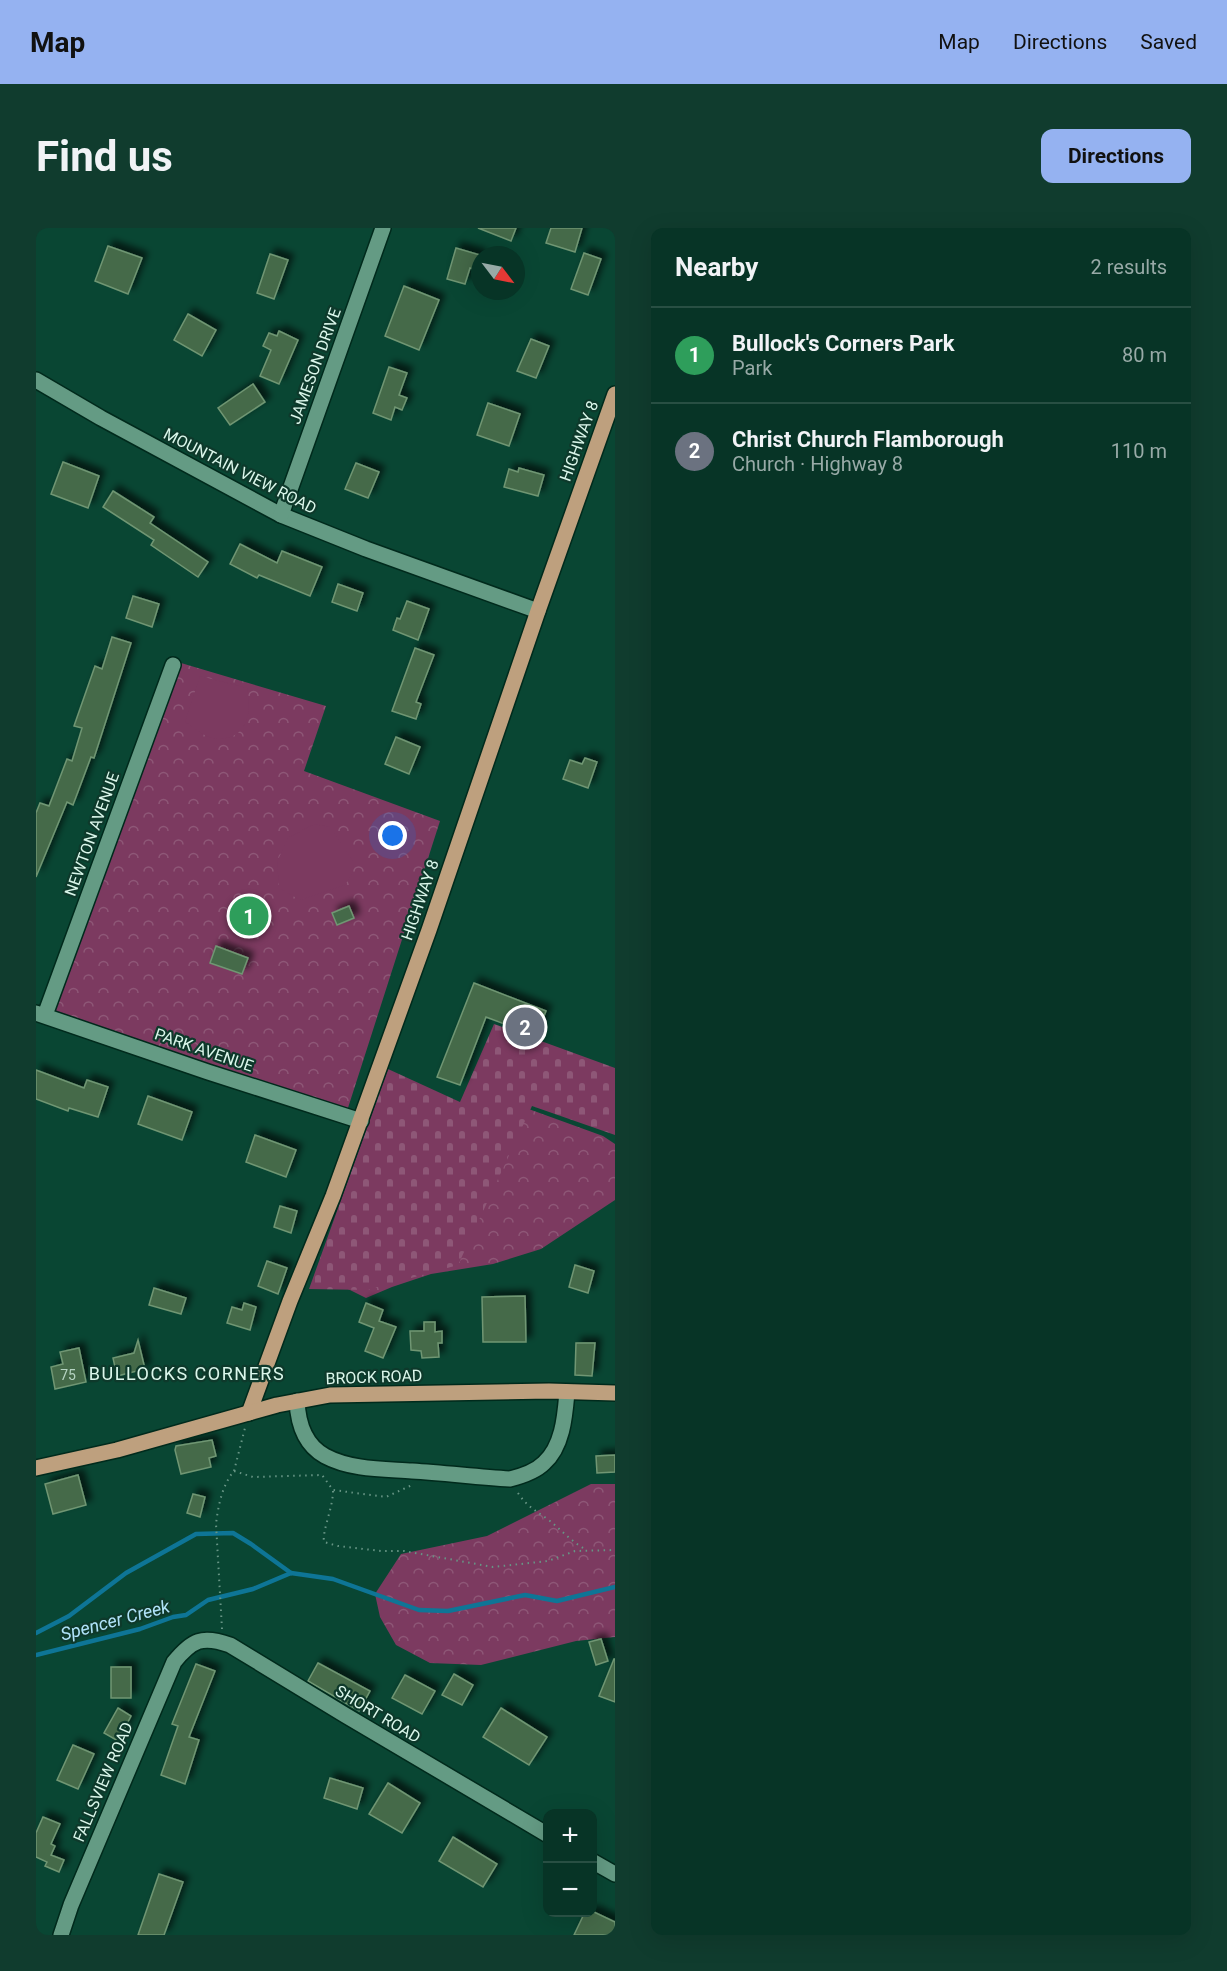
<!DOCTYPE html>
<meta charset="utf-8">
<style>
body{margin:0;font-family:Roboto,sans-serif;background:#103c2e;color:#f1f3f6}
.controls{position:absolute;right:18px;bottom:18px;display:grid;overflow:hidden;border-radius:12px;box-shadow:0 6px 24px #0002}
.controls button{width:54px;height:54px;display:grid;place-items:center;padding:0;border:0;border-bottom:2px solid #284f43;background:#073426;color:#f1f3f6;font:30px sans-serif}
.compass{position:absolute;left:435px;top:18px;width:54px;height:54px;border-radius:50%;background:#073426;box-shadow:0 6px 24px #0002;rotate:122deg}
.you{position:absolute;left:357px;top:608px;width:21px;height:21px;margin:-15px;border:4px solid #fff;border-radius:50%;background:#1a73e8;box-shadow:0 0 0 9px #1a73e833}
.badge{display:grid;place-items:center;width:39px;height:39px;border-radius:50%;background:#95b2f1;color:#fff;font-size:20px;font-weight:700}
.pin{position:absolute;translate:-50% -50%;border:3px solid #fff;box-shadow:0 2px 6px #0006}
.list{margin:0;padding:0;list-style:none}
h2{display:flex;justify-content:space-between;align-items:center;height:78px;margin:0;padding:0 24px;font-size:26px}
h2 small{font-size:20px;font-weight:400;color:#98aaa7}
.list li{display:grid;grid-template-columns:39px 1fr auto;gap:18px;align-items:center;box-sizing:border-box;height:96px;padding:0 24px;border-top:2px solid #284f43}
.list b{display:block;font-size:22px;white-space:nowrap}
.list p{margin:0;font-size:20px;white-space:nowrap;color:#98aaa7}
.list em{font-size:20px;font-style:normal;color:#98aaa7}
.map{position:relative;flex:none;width:579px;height:1707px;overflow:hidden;border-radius:12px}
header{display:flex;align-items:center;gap:36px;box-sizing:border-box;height:84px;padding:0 30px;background:#95b2f1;color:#111}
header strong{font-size:28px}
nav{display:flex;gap:33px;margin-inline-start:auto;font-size:21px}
.intro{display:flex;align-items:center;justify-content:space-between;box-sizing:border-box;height:144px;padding:0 36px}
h1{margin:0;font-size:42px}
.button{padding:15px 27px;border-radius:12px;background:#95b2f1;color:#111;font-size:21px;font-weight:700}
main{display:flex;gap:36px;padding:0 36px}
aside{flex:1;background:#073426;border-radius:12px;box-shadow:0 6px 24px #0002}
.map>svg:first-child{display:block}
.forest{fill:url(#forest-crowns)}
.cemetery{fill:url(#cemetery-stones)}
.pitch{fill:#7c3a60}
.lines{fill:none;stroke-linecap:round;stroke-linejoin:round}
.stream{stroke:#0e7596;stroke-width:4.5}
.building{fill:#456a49;stroke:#709673;stroke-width:1.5;filter:url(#shadow)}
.minor-casing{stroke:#002a1c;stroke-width:18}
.major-casing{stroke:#002a1c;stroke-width:18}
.path{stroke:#679585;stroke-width:2;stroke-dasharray:1.5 4.5;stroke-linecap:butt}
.minor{stroke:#649b84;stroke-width:15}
.major{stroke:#bea07e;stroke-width:15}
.labels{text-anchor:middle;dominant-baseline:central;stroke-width:4.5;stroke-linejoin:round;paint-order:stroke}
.number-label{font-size:14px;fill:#b6d4c2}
.street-label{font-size:16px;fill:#dbf7eb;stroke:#0e392b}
.neighbourhood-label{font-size:18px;letter-spacing:1.5px;fill:#dbf7eb;stroke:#0e392b}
.water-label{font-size:18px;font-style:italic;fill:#b0e3f9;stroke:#0e392b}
</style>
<header>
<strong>Map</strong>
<nav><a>Map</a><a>Directions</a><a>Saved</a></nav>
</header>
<div class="intro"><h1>Find us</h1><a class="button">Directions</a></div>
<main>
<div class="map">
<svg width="579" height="1707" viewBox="0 0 579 1707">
<defs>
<pattern id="forest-crowns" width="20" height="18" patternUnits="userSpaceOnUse" patternTransform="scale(1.5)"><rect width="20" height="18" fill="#7c3a60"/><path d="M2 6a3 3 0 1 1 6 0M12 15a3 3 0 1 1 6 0" fill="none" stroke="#8e5777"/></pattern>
<pattern id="cemetery-stones" width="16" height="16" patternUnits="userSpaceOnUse" patternTransform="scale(1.5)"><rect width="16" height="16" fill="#7c3a60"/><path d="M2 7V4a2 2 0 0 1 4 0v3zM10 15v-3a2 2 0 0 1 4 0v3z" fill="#8e5777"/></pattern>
<filter id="shadow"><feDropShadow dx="5.5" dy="-5.5" stdDeviation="3" flood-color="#0009"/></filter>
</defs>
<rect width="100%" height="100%" fill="#094633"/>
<g class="forest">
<path d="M145 435 290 478 268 543 404 593 311 883 18 784Z"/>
<path d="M465 871 567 908 579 916V972L505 1021 457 1036 395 1046 356 1059 330 1070 306 1058Z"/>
<path d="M555 1256H579V1409L540 1413 445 1437 394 1435 360 1417 344 1389 339 1366 365 1326 451 1308Z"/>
</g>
<path class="cemetery" d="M458 796 579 840V907L496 878 422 1037 332 1062 273 1061 352 841 424 874Z"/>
<g class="pitch">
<path d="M164 448 211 460C217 486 210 515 177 510 168 509 157 499 149 494Z"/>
<path d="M278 596 294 599 317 633V644L309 657 264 672 243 660 241 634 252 610Z"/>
</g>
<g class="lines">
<g class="stream">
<path d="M0 1405 33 1388 90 1345 160 1306 197 1305 215 1316 255 1345"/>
<path d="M0 1427 104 1401 137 1389 150 1387 172 1372 217 1361 255 1345 297 1351 383 1382 412 1383 489 1367 521 1373 579 1359"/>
</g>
</g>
<g class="building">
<path d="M442 0H480L475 13Z"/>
<path d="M515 0H546L539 24 510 15Z"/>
<path d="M72 18 106 30 92 66 59 53Z"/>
<path d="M420 20 444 27V43L434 40 429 56 411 51Z"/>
<path d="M548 25 565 31 552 67 535 61Z"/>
<path d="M234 26 252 32 238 71 221 65Z"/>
<path d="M368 58 403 72 383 122 349 108Z"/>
<path d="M152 86 180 102 166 128 138 112Z"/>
<path d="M243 103 262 112 243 156 224 148 235 122 227 118 233 105 241 108Z"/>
<path d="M495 111 513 118 500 150 481 143Z"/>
<path d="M353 139 371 145 363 167 371 170 366 182 359 179 355 192 337 185Z"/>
<path d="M217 156 229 174 194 197 182 180Z"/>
<path d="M452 175 484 186 473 218 441 207Z"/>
<path d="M27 234 63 248 52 280 15 266Z"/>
<path d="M320 235 343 244 332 270 309 261Z"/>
<path d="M483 240 508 247 502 268 468 259 473 241 482 244Z"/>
<path d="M77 263 118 289 114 295 172 334 162 349 115 317 118 312 67 279Z"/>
<path d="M204 316 241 335 246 323 286 339 274 368 223 347 221 350 194 336Z"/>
<path d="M302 356 327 365 321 383 296 374Z"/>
<path d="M97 368 123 376 116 399 90 390Z"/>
<path d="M371 373 393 381 382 412 357 402 361 390 364 391Z"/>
<path d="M76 409 95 415 58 530 55 529 37 577 31 574 0 649V585L4 575 13 578 31 531 36 533 46 500 38 498 59 438 66 441Z"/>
<path d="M379 420 398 427 380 474 385 476 380 491 356 483Z"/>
<path d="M360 509 384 519 373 546 349 536Z"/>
<path d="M549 530 561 534 552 560 527 551 534 532 546 536Z"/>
<path d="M313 678 318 690 301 697 296 685Z"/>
<path d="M180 718 212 730 206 746 174 735Z"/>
<path d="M438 755 510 783 500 808 450 789 424 857 401 849Z"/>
<path d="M0 842 48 860 51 852 72 859 62 889 33 880 32 883 0 871Z"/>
<path d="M112 868 156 884 146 912 102 896Z"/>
<path d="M219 907 260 922 250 949 210 934Z"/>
<path d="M244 978 261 983 255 1005 238 999Z"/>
<path d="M231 1033 251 1040 242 1066 222 1058Z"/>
<path d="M539 1037 558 1043 552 1065 533 1059Z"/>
<path d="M118 1060 150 1070 145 1086 113 1077Z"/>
<path d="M489 1068 490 1114H447L446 1069Z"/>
<path d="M208 1075 220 1079 214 1102 191 1095 196 1079 206 1082Z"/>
<path d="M330 1075 347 1082 343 1093 360 1099 347 1130 329 1123 338 1100 323 1094Z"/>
<path d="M388 1094H399V1104L406 1103V1115H402L403 1129 386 1130 385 1123 375 1122 374 1103H388Z"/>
<path d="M102 1112 109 1141 81 1148 77 1130 98 1125Z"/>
<path d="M540 1115H559L556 1148 539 1147Z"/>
<path d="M43 1120 50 1154 19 1161 15 1139 27 1136 24 1124Z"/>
<path d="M176 1212 180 1228 173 1230 175 1239 145 1246 139 1222 140 1218Z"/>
<path d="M579 1227V1244L561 1245 560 1228Z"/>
<path d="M42 1247 50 1277 17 1286 9 1256Z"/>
<path d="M157 1266 169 1269 164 1289 151 1285Z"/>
<path d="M565 1411 572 1433 560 1437 553 1414Z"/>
<path d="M578 1431H579V1474L563 1468Z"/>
<path d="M282 1435 334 1463 323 1483 272 1453Z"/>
<path d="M160 1436 179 1443 153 1509 163 1512 149 1556 125 1547 142 1498 136 1496Z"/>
<rect x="75" y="1439" width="20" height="31"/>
<path d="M418 1446 437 1457 426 1477 406 1467Z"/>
<path d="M369 1447 399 1463 386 1486 356 1470Z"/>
<path d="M82 1480 95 1488 82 1513 68 1505Z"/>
<path d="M465 1480 511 1509 493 1537 447 1509Z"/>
<path d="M37 1517 58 1526 42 1561 21 1552Z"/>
<path d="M294 1550 327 1560 321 1581 288 1570Z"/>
<path d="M352 1555 384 1575 366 1605 333 1586Z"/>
<path d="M7 1589 24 1596 15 1616 19 1618 15 1627 28 1632 23 1644 9 1638 11 1634 0 1629V1605Z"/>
<path d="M417 1609 461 1636 447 1659 403 1633Z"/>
<path d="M123 1646 147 1654 128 1707H102Z"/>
<path d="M549 1684H558L579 1694V1707H538Z"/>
</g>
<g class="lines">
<defs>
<g id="minor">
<path d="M0 152 65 190 245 287 330 321 502 383"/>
<path d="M245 287 347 0"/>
<path d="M0 785 172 844 325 893"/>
<path d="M9 787 137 437"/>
<path d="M261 1173C262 1196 269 1217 289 1228 315 1242 348 1241 376 1243 409 1245 441 1249 474 1251 486 1248 499 1244 508 1235 527 1218 529 1187 531 1164"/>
<path d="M556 1633 579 1646"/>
<path d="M25 1707 35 1677 138 1434C156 1412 166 1407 194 1417L309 1487 512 1607"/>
</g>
<g id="major">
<path d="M213 1185 254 1073 297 968 393 702 502 383 579 166"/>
<path d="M0 1240 81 1222 241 1177 294 1167 513 1163 579 1165"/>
</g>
</defs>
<use href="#minor" class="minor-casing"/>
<use href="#major" class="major-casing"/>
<g class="path">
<path d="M198 1243 209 1200"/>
<path d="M297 1263C297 1280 286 1303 288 1314L302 1318 345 1323H368L457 1339 512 1333 539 1323 579 1322"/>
<path d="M482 1265C490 1278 502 1284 514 1293 526 1303 537 1315 551 1322"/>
<path d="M186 1401 180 1296C182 1279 186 1257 198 1243L217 1249 286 1247 297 1262 350 1269 376 1257"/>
</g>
<use href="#minor" class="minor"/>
<use href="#major" class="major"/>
</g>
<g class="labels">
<g class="number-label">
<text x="32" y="1147">75</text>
</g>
<g class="street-label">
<text transform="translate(279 138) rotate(-70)">JAMESON DRIVE</text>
<text transform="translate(543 213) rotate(-70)">HIGHWAY 8</text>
<text transform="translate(204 243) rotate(27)">MOUNTAIN VIEW ROAD</text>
<text transform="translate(56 606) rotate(-70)">NEWTON AVENUE</text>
<text transform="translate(384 672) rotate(-71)">HIGHWAY 8</text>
<text transform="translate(168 822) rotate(19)">PARK AVENUE</text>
<text transform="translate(338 1149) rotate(-2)">BROCK ROAD</text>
<text transform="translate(342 1486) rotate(31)">SHORT ROAD</text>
<text transform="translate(67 1554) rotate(-67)">FALLSVIEW ROAD</text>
</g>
<g class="neighbourhood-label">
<text x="151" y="1145">BULLOCKS CORNERS</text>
</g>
<g class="water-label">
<text transform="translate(79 1392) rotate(-15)">Spencer Creek</text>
</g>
</g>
</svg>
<div class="controls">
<button>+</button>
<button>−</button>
</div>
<svg class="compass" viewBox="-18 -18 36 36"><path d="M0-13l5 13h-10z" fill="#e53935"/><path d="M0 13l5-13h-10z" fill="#98aaa7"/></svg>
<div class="you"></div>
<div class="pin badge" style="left:213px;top:688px;background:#2e9e5b">1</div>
<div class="pin badge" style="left:489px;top:799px;background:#6b7280">2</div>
</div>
<aside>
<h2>Nearby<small>2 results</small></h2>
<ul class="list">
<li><span class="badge" style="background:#2e9e5b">1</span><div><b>Bullock's Corners Park</b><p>Park</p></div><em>80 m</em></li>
<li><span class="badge" style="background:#6b7280">2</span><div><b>Christ Church Flamborough</b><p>Church · Highway 8</p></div><em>110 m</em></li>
</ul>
</aside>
</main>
